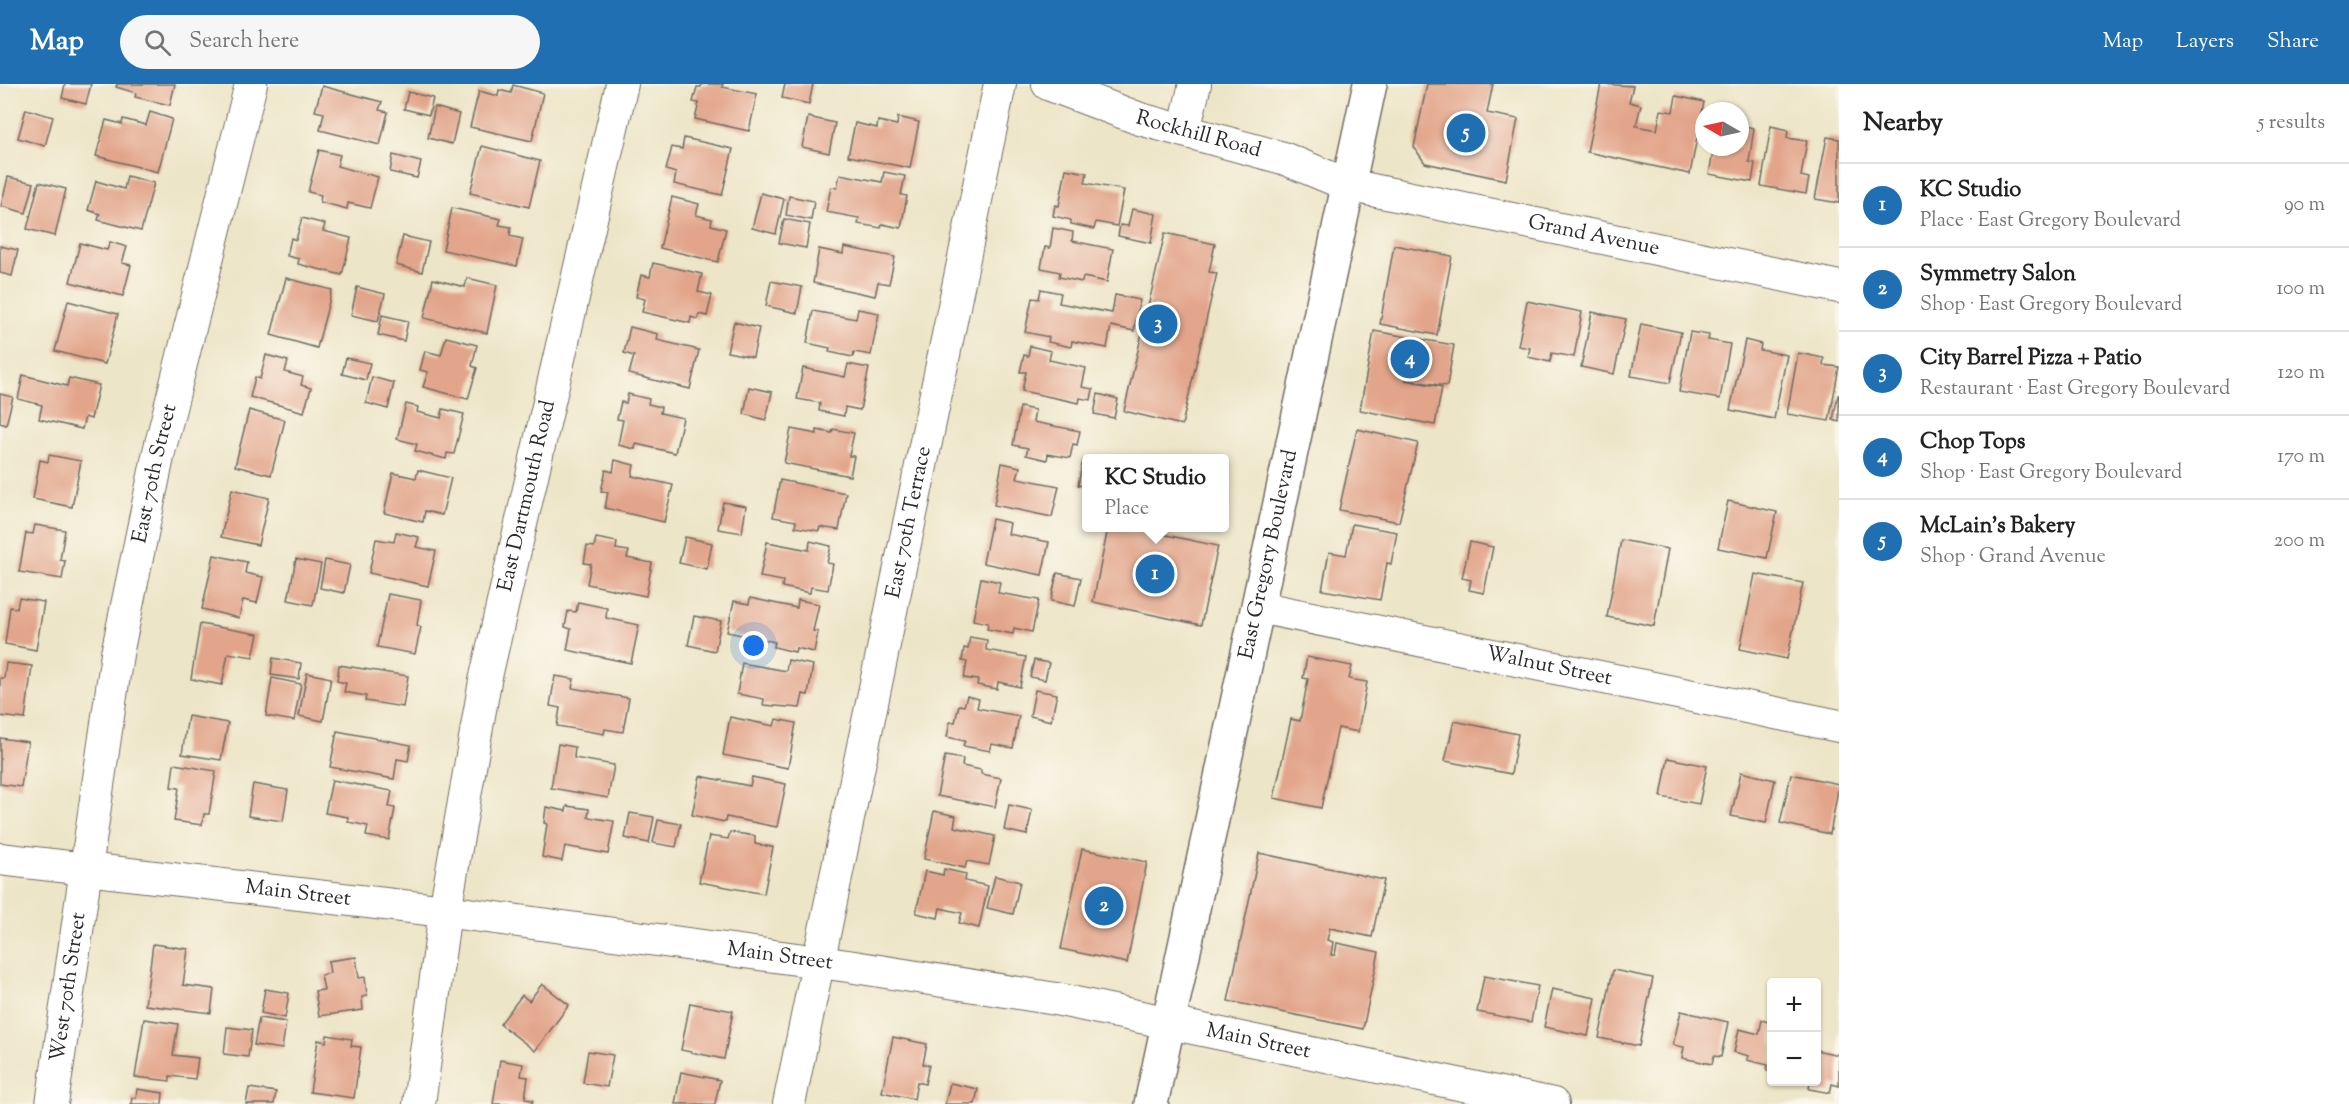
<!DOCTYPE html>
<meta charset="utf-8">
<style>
body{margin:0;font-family:"Sorts Mill Goudy",serif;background:#f6f6f6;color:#222}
.controls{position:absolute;right:18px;bottom:18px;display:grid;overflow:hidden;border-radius:6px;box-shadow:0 2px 4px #0004}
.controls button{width:54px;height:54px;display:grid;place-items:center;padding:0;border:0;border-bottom:2px solid #e0e0e0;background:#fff;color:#222;font:30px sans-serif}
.compass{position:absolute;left:1695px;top:18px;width:54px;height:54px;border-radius:50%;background:#fff;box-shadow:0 2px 4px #0004;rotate:279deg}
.you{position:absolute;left:754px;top:562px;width:21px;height:21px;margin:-15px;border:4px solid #fff;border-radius:50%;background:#1a73e8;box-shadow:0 0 0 9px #1a73e833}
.badge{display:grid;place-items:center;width:39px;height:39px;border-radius:50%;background:#1f6fb2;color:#fff;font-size:20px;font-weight:700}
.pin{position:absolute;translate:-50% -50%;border:3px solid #fff;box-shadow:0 2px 6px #0006}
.popup{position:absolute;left:1082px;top:370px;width:147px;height:78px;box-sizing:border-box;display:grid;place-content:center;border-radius:6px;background:#fff;filter:drop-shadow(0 2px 4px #0005);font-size:20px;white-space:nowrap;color:#767676}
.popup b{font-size:22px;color:#222}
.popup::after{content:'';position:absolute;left:50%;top:100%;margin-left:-12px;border:12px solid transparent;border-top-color:#fff}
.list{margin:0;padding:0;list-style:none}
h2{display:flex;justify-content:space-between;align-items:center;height:78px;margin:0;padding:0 24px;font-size:26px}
h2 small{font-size:20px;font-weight:400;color:#767676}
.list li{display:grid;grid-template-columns:39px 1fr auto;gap:18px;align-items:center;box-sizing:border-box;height:84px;padding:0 24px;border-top:2px solid #e0e0e0}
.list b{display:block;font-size:22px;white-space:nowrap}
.list p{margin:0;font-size:20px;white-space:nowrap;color:#767676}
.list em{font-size:20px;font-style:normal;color:#767676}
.icon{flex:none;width:33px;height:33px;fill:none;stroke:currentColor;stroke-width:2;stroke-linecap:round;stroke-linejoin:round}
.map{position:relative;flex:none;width:1839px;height:1020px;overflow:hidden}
header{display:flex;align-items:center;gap:36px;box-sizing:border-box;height:84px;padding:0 30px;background:#1f6fb2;color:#fff}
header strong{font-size:28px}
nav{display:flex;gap:33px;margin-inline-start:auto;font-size:21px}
.search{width:420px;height:54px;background:#f6f6f6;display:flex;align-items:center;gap:15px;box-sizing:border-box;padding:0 21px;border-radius:33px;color:#767676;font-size:22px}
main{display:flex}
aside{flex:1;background:#fff}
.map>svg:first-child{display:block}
.building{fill:#e2a48a}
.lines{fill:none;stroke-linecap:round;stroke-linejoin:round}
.minor-casing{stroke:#6f6c62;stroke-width:34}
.major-casing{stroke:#6f6c62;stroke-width:36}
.minor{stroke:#fff;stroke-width:32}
.major{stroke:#fff;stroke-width:33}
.labels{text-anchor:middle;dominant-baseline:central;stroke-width:6;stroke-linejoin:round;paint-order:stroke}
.street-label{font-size:21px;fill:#2b2b2b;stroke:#fbf7ec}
</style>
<header>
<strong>Map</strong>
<div class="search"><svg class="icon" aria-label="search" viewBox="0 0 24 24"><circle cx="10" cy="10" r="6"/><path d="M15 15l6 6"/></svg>Search here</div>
<nav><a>Map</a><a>Layers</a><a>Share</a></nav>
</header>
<main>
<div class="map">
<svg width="1839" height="1020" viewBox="0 0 1839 1020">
<rect width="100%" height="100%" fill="#fbf7ec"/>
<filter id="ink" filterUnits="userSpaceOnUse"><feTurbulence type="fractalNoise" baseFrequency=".0167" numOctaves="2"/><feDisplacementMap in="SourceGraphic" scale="12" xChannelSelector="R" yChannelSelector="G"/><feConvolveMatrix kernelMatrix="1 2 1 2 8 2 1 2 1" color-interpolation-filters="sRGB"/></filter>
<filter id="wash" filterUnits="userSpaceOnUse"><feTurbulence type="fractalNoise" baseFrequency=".008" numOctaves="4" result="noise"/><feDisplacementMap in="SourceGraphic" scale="24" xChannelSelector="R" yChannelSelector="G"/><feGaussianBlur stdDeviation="1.35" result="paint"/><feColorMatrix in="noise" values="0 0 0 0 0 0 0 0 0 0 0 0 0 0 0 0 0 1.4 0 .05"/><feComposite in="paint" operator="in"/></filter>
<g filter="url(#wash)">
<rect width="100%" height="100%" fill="#ede5c7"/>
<g id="blocks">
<g class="building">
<path d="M65 0H91L86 20 62 14Z"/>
<path d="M117 0H175L170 21 135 13 136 9 116 3Z"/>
<path d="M702 0H723L722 3 757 10 749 47 695 35 699 19 693 18 697 3H701Z"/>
<path d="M785 0H813L809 20 782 14Z"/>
<path d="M1427 0H1493L1487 29 1518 35 1506 96 1425 79 1414 63Z"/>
<path d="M1601 0 1633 2 1629 18 1641 21 1636 42 1657 46 1661 26 1673 28 1676 12 1704 18 1690 90 1587 68Z"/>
<path d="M513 1 543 9 532 57 470 43 479 7 498 12 499 6 511 9Z"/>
<path d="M322 2 382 18 379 26 388 28 380 61 320 46 324 29 315 27Z"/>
<path d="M408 8 433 14 429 31 404 25Z"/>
<path d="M435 23 459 30 452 60 428 54Z"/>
<path d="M26 25 53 33 45 62 18 54Z"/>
<path d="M150 28 172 35 158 88 96 72 106 36 122 40 123 35 146 41Z"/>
<path d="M808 33 835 39 829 69 802 63Z"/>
<path d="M898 33 919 38 910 84 848 72 855 39 877 44 878 37 897 41Z"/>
<path d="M1740 41 1754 44 1749 78 1755 79 1752 98 1709 90 1714 63H1740Z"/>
<path d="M1771 42 1788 46 1787 54 1807 57 1801 92 1809 94 1806 110 1761 102Z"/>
<path d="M1827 53 1839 55V119L1815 115Z"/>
<path d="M684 54 733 65 722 111 674 100 676 89 666 86 672 63 682 65Z"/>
<path d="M482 62 540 77 529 123 470 109Z"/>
<path d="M319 66 340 71 337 82 378 93 370 124 348 119 347 125 320 118 321 111 308 108Z"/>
<path d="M393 71 421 78 417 94 390 88Z"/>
<path d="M1066 85 1087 89 1085 99 1124 106 1117 142 1096 138 1094 145 1071 140V136L1053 132 1055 121 1059 122Z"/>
<path d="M884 88 905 92 901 111 907 112 901 144 882 140 881 144 858 140 859 134 826 128 831 103 837 104 840 90 882 98Z"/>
<path d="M127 92 154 99 141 147 98 136 100 130 88 126 96 97 124 105Z"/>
<path d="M8 93 34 99 26 129 1 122Z"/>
<path d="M39 98 66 105 55 152 27 145Z"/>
<path d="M761 109 784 115 776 150 752 144Z"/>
<path d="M789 112 814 117 811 136 786 131Z"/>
<path d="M672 113 699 120 696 131 712 135 711 141 726 145 718 178 660 164Z"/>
<path d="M452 124 501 135 499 141 511 143 510 152 523 155 517 182 443 166Z"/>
<path d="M1132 125 1156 130 1151 159 1118 152 1120 141 1128 142Z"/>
<path d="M302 134 325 140 323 147 351 154 342 191 298 180 299 175 287 172 291 154 296 156Z"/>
<path d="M784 135 810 140 806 164 779 159Z"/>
<path d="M1053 144 1073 148 1072 157 1113 165 1107 198 1083 193 1082 198 1059 193 1060 188 1041 184 1045 163 1050 164Z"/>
<path d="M1165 149 1215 160 1209 188 1217 189 1182 341 1124 327Z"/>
<path d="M403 152 429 158 422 188 396 181Z"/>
<path d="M110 158 127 163 122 179 131 181 123 212 70 198 80 159 107 166Z"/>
<path d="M1394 161 1452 172 1437 251 1380 240Z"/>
<path d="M0 162 18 166 12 192 0 189Z"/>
<path d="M844 163 895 173 889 200 878 198 875 212 813 199 819 165 843 170Z"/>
<path d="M653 179 702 190 698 208 712 211 707 232 699 230 697 235 691 233 690 239 642 228 645 215 636 213 641 191 650 193Z"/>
<path d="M286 194 332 206 317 264 271 251Z"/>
<path d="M467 194 497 201 487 249 424 234 433 195 465 203Z"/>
<path d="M771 197 802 203 797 229 766 222Z"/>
<path d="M357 203 385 210 378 237 351 231Z"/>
<path d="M1041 205 1061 209 1059 219 1112 229 1115 211 1140 216 1134 247 1111 242 1107 264 1072 257 1071 263 1048 258 1049 253 1025 248 1032 214 1039 215Z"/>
<path d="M68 217 118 230 105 280 55 267Z"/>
<path d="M1527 217 1582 228 1574 273 1552 269 1550 278 1528 273 1530 264 1518 262Z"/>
<path d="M858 225 879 229 871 271 854 268 853 273 829 268 830 264 807 259 813 227 856 235Z"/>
<path d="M1592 228 1626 235 1614 290 1581 283Z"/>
<path d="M382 231 408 237 404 257 378 251Z"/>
<path d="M734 238 759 244 753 273 727 268Z"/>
<path d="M1641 240 1681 248 1670 299 1631 292Z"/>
<path d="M630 243 658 250 657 256 699 266 690 305 629 290 634 272 624 269Z"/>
<path d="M1374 247 1454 261 1447 302 1405 296 1442 303 1435 341 1360 326Z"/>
<path d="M1690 248 1709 251 1708 256 1730 260 1720 315 1679 308Z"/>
<path d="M446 253 477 261 472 282 477 284 468 315 423 303 428 288 420 286 425 267 441 271Z"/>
<path d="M1745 256 1761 260 1760 266 1787 271 1774 335 1730 326Z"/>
<path d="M1030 262 1051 267 1049 276 1086 284 1082 303 1093 305 1091 316 1080 314 1079 319 1022 307 1026 288H1020L1024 271 1028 272Z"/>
<path d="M1798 269 1824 274 1823 281 1839 283 1829 337 1787 330Z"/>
<path d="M266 271 288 277 285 288 303 293 301 301 311 304 304 328 250 313 255 293 260 295Z"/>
<path d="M346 274 370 279 366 296 342 290Z"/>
<path d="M848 280 869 284 860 326 845 323 844 332 819 327 820 319 797 315 803 284 845 293Z"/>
<path d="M23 291 67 302 69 294 99 301 91 335 85 333 82 345 39 335 42 321 18 315Z"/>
<path d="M372 293 394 299 388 325 366 319Z"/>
<path d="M749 303 772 308 766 336 744 330Z"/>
<path d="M0 310 13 313 6 341 0 339Z"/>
<path d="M628 310 649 315 648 320 661 323 660 329 683 334 675 369 636 360 635 365 618 361 623 336 617 335 621 318 626 319Z"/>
<path d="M1098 310 1118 315 1114 334 1094 330Z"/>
<path d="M1838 311H1839V338L1833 336Z"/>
<path d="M406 320 418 323 417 328 441 334 443 325 464 330 454 370 447 369 446 375 415 367 417 360 397 355Z"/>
<path d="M1020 323 1035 326 1033 338 1080 347 1077 361 1073 360 1070 374 1048 370 1047 376 1026 371 1028 364 1013 361Z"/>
<path d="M249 326 285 336 271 391 235 382Z"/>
<path d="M791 345 817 350V346L832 349 833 345 854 349 849 372H854L850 392 784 379Z"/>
<path d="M1357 345 1418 359 1399 438 1339 426Z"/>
<path d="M49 371 81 377 72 423 33 415 40 376 48 378Z"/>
<path d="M615 376 634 381 632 392 673 401 664 438 605 424 608 408 601 407 606 386 613 388Z"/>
<path d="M1083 376 1086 377V403L1078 401Z"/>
<path d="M1002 379 1020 383 1017 394 1059 402 1052 433 994 421Z"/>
<path d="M418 386 451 394 442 431 425 427 423 438 384 429 393 389 416 394Z"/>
<path d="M780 396 846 409 839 446 820 443 819 447 795 443 796 437 773 433Z"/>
<path d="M232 405 269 414 258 461 221 453Z"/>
<path d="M1728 417 1777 428 1767 474 1718 464Z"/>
<path d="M723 418 746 422 742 449 718 445Z"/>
<path d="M992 435 1010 439 1008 450 1049 458 1042 491 983 479Z"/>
<path d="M1352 440 1397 448 1391 480 1387 479 1380 516 1322 506 1329 468 1346 471Z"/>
<path d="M35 441 65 446 60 476 65 477 62 495 19 488 26 449 33 450Z"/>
<path d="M1108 444H1133L1218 462 1201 541 1093 518Z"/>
<path d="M396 448 419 453 416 463 436 467 428 502 369 489 376 455 394 458Z"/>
<path d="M685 453 712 459 707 485 679 479Z"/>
<path d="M596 454 617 458 616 465 629 467 627 474 652 479 646 512 587 500 591 480 584 479 587 462 594 463Z"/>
<path d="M1621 456 1668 465 1654 542 1607 533Z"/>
<path d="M810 457 831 462 827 479 833 480 828 506 811 503 810 509 782 503 783 497 760 493 767 458 809 466Z"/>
<path d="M1470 458 1493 463 1484 509 1469 506 1471 496 1462 494Z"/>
<path d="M214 471 247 478 245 489 263 493 257 519 243 516 239 534 202 525Z"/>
<path d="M296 475 321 480 313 521 288 516Z"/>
<path d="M325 476 350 481 344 509 320 504Z"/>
<path d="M1057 489 1081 494 1075 522 1051 517Z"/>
<path d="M1755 490 1803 499 1787 575 1740 565Z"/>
<path d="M981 494 1000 498 998 509 1039 516 1032 548 1014 544 1013 550 987 545 988 539 973 536Z"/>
<path d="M388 510 421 516 417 541 421 543 415 570 377 563Z"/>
<path d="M19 514 44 518 36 566 5 560 10 523 17 524Z"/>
<path d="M750 514 797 524 798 516 819 520 813 547 818 548 814 568 796 564 795 568 774 563 775 558 727 548 734 517 749 520Z"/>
<path d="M578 518 607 524 606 534 639 541 631 579 567 566 571 545 565 543 568 527 576 528Z"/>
<path d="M694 532 721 537 715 567 688 561Z"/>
<path d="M200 540 258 550 253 573 228 569 222 601 191 595Z"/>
<path d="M970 553 987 556 986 566 1026 573 1020 603 998 598 997 605 977 601 978 596 964 594 967 578 962 577 964 564 968 565Z"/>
<path d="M1307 573 1352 582 1349 595 1367 598 1358 648 1338 644 1321 724 1274 714 1291 635 1300 637 1308 595 1303 594Z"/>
<path d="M273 574 301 579 299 595 271 591Z"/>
<path d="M788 576 813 581 808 611 803 610 800 624 763 621 764 615 737 610 742 579 786 587Z"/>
<path d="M1034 576 1049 579 1045 596 1030 593Z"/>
<path d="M6 579 32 582 25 635 0 632V594H4Z"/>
<path d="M339 581 408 592 403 623 365 617 366 612 344 608 346 599 337 597Z"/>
<path d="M307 589 331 594 323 637 299 632Z"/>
<path d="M555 592 574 595 572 604 629 614 623 648 605 645 604 650 557 642 560 624 550 622Z"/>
<path d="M272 594 301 600 294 637 266 632Z"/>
<path d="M1035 606 1057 610 1051 637 1030 632Z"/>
<path d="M967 612 979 615 977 624 1019 632 1013 664 992 660 990 667 963 662 965 657 947 653 950 638H955L959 621 964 622Z"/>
<path d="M188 632 228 639 221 676 182 670Z"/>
<path d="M730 633 774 642 776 635 796 639 788 684 723 671Z"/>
<path d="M1454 637 1518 650 1511 690 1445 677Z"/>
<path d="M337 647 411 661 408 677 397 675 394 695 330 683Z"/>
<path d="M0 654 28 658 21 703 0 700Z"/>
<path d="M558 660 575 663 574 674 614 681 608 714 551 704Z"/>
<path d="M945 672 963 675 962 682 981 686V690L1001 694 995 723 937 712Z"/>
<path d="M1668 674 1707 682 1699 720 1661 713Z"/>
<path d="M174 680 216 687 209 730H204L202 741 174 737 179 704 171 703Z"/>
<path d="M1741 688 1775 696 1766 739 1731 732Z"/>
<path d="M1791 690 1839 700 1830 750 1780 739Z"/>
<path d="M700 692 750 702 752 693 786 700 777 743 726 733 725 738 692 731Z"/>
<path d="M332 696 392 707 389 723 395 724 389 756 366 752 368 742 348 738V733L325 729Z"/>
<path d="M253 700 288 706 283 737 248 732Z"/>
<path d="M1009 721 1032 726 1027 751 1004 746Z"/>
<path d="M567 722 589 725 588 733 614 737 608 770 565 762 562 777 542 773 547 740 544 739 546 723 566 727Z"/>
<path d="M934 727 956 732 954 743 995 752 989 781 967 777 965 784 924 775Z"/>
<path d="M630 729 654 733 649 759 625 754Z"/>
<path d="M658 736 681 740 676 763 653 759Z"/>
<path d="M730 748 755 752V760L773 763 764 810 699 798 709 752 728 755Z"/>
<path d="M1082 765 1147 778 1127 879 1061 865Z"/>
<path d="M1259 769 1384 796 1372 853 1330 844 1327 856 1333 858 1331 871H1335L1337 859 1379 868 1363 945 1228 917Z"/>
<path d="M944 785 966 790 965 797 988 802 979 844 959 839 962 829 940 824 938 834 916 829 925 787 943 791Z"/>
<path d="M995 792 1020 798 1013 830 987 824Z"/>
<path d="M153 860 188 865 183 901 214 905 211 929 145 921Z"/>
<path d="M356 873 359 894 365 893 367 912 362 913 363 926 319 932 315 907 324 906 321 891 330 889 328 877Z"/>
<path d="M1613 886 1653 894 1639 962 1599 954Z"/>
<path d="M1484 892 1538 902 1531 938 1477 928Z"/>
<path d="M542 900 569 921 535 967 500 940 522 911 529 917Z"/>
<path d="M265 905 289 909 285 934 261 929Z"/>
<path d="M1552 905 1596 914 1588 952 1544 943Z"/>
<path d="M690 919 733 927 724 975 681 966Z"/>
<path d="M1681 927 1728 938 1721 973 1714 972 1712 980 1682 974 1684 963 1673 961Z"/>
<path d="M259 934 286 938 282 965 254 961Z"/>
<path d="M144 935 178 940 173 971 198 974 195 995 170 992V997L135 993Z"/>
<path d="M1762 936 1772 939V987L1767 986 1768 981 1747 976 1749 972 1734 968 1739 945 1759 950Z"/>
<path d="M227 943 252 946 248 973 224 970Z"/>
<path d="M327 951 352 955 351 962 361 963 354 1014 310 1008 318 956 326 958Z"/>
<path d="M893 953 927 960 923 980 929 981 925 1000 917 998 914 1015 882 1008Z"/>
<path d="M1816 966 1839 971V1002L1832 1000 1830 1009 1809 1005 1810 998H1816Z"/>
<path d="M588 967 613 971 607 1003 583 999Z"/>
<path d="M500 976 523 980 521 992 528 993 525 1015 533 1016 532 1020H493Z"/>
<path d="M681 988 720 996 715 1020H675Z"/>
<path d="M950 999 978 1005 975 1020H945Z"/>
<path d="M249 1004 276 1008 274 1020H246Z"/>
<path d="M137 1005 163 1009 162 1020H131L132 1014H136Z"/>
</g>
</g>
</g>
<g filter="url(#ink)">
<use href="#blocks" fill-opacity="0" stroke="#6f6c62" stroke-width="1.5"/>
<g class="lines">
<defs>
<g id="minor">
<path id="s1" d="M1048 0 1140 35 1283 74 1348 101 1839 203"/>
<path d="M1184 47 1195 0"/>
<path id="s2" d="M1258 523 1839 642"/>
<path id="s3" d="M0 775 445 827 848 882 1056 915 1553 1020"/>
<path id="s4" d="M52 1020 117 570 159 368 251 0"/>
<path id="s5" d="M419 1020 445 827 485 597 622 0"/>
<path id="s6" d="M789 1020 1000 0"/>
</g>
<g id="major">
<path id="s7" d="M1151 1020 1370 0"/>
</g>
</defs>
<use href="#minor" class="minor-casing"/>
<use href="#major" class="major-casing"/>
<use href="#minor" class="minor"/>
<use href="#major" class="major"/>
</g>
</g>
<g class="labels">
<g class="street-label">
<text stroke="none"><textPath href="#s1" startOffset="159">Rockhill Road</textPath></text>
<text stroke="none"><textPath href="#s1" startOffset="568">Grand Avenue</textPath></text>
<text stroke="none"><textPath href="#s4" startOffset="639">East 70th Street</textPath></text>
<text stroke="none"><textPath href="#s5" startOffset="618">East Dartmouth Road</textPath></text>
<text stroke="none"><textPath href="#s6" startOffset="594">East 70th Terrace</textPath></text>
<text stroke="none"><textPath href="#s7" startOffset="562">East Gregory Boulevard</textPath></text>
<text stroke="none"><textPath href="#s2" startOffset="297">Walnut Street</textPath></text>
<text stroke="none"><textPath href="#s3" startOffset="300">Main Street</textPath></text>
<text stroke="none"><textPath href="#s3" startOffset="786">Main Street</textPath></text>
<text stroke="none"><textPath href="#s4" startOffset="118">West 70th Street</textPath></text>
<text stroke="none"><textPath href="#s3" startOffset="1272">Main Street</textPath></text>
</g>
</g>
</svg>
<div class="controls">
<button>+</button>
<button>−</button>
</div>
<svg class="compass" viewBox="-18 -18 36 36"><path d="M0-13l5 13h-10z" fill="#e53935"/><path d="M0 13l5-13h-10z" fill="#767676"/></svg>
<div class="you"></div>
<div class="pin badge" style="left:1155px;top:490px">1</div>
<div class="popup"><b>KC Studio</b>Place</div>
<div class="pin badge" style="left:1104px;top:822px">2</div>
<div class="pin badge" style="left:1158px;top:240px">3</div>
<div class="pin badge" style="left:1410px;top:275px">4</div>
<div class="pin badge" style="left:1466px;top:49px">5</div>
</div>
<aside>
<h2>Nearby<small>5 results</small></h2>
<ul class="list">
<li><span class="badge">1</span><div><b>KC Studio</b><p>Place · East Gregory Boulevard</p></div><em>90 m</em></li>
<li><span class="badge">2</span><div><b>Symmetry Salon</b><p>Shop · East Gregory Boulevard</p></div><em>100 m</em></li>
<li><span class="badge">3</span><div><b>City Barrel Pizza + Patio</b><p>Restaurant · East Gregory Boulevard</p></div><em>120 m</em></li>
<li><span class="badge">4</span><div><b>Chop Tops</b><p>Shop · East Gregory Boulevard</p></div><em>170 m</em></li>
<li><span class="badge">5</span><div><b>McLain's Bakery</b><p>Shop · Grand Avenue</p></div><em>200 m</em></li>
</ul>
</aside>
</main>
